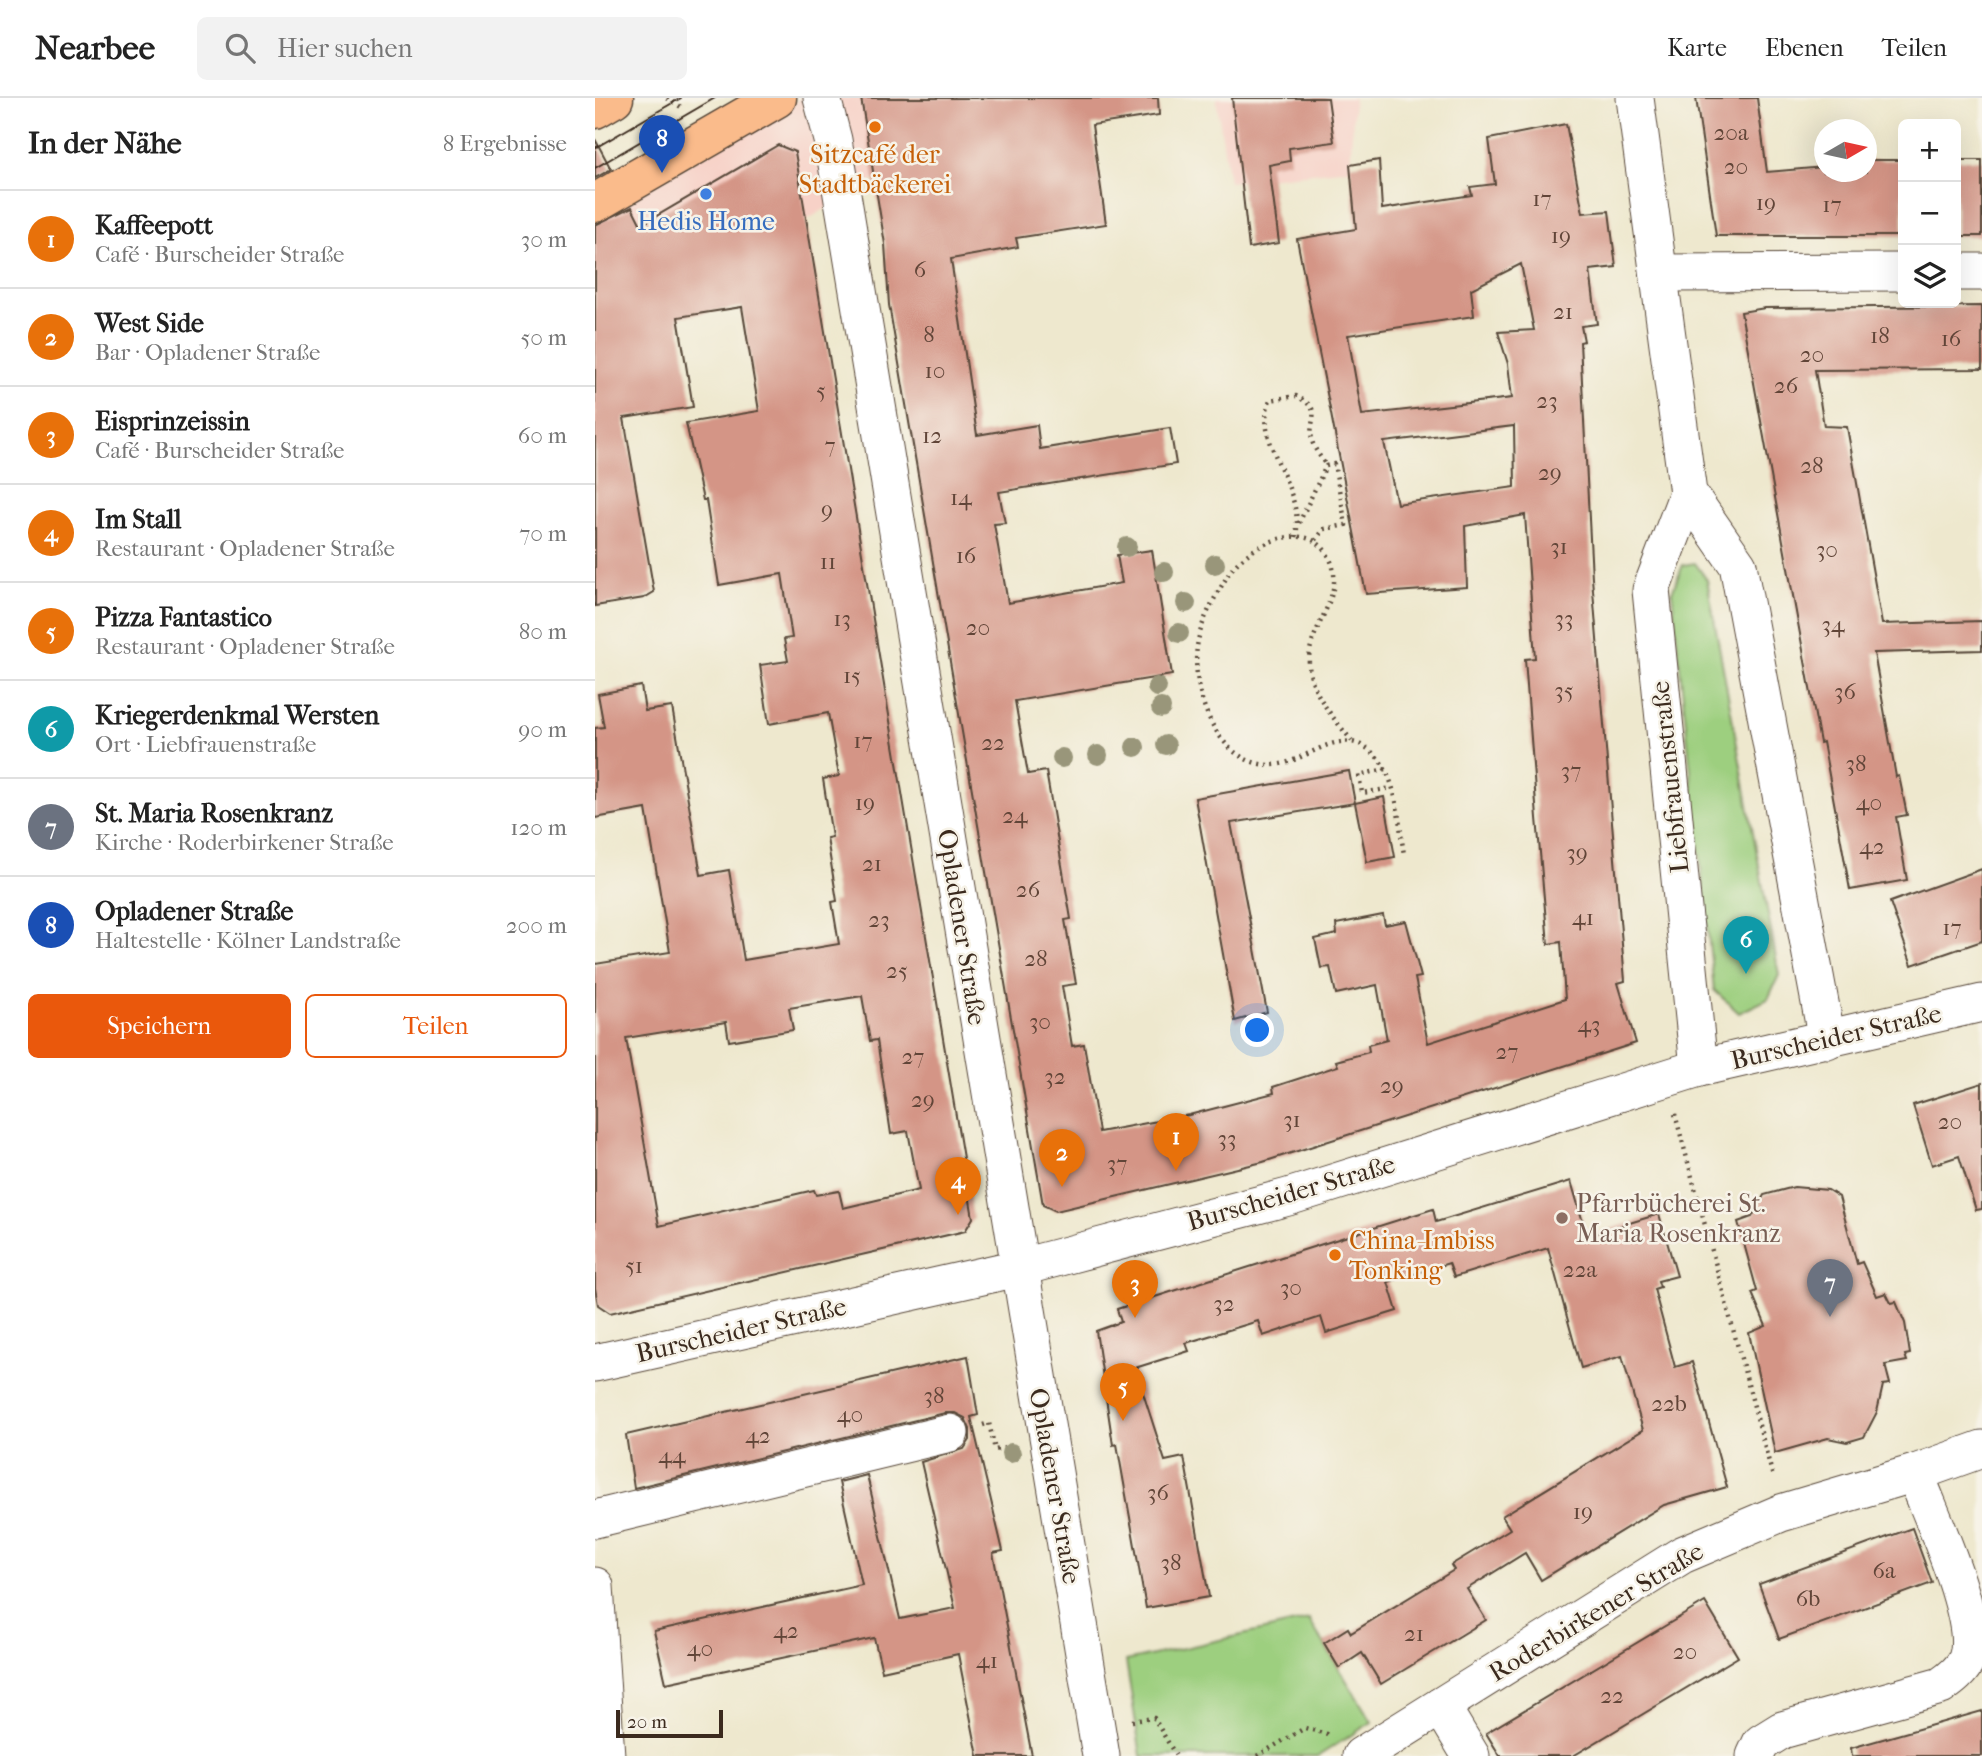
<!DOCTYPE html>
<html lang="de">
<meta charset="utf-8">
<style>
body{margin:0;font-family:"IM FELL French Canon",serif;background:#f2f2f2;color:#222}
.controls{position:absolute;right:21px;top:21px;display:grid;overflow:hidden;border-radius:10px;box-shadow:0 7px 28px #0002}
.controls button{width:63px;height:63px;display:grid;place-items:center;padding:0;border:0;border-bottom:2px solid #e0e0e0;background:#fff;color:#222;font:35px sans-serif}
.compass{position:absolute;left:1219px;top:21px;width:63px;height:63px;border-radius:50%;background:#fff;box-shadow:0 7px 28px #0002;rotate:81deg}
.scale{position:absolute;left:21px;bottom:18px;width:107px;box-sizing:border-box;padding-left:7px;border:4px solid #3b2a1e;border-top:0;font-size:19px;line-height:24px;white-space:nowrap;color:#3b2a1e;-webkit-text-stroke:5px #f7f3e8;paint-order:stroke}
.you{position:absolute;left:663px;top:933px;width:24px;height:24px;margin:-18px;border:5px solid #fff;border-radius:50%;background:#1a73e8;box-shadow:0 0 0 10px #1a73e833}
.badge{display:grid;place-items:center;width:46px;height:46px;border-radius:50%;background:#ea580c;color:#fff;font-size:23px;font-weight:700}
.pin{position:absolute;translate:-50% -58px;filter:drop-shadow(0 2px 4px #0008)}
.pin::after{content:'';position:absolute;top:37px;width:24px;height:21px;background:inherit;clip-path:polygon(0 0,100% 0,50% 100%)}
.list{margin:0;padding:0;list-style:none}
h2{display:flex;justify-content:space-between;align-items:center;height:91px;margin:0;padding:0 28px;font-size:30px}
h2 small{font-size:23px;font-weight:400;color:#767676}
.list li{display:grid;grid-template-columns:46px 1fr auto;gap:21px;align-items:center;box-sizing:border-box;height:98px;padding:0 28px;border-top:2px solid #e0e0e0}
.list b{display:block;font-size:26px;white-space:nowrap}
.list p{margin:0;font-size:23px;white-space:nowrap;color:#767676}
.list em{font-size:23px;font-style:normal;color:#767676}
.actions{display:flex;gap:14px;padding:21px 28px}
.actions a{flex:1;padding:16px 0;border:2px solid #ea580c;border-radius:10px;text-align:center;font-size:24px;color:#ea580c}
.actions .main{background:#ea580c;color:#fff}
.icon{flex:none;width:38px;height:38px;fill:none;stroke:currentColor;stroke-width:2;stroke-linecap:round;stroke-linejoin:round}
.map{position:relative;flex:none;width:1387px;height:1658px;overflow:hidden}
header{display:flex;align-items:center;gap:42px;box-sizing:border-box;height:98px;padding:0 35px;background:#fff;border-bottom:2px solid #e0e0e0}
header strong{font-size:33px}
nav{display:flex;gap:38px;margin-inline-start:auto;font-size:24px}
.search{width:490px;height:63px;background:#f2f2f2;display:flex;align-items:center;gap:18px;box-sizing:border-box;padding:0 24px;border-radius:10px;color:#767676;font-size:26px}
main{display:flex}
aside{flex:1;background:#fff}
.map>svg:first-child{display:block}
.built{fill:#f7d1c7}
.green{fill:#9dcf7f;stroke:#6c7c4e;stroke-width:2}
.building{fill:#d49586;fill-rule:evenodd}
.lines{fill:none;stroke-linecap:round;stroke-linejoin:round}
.minor-casing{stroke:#564638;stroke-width:39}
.major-casing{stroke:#564638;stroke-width:41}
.path{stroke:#564638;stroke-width:4.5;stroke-dasharray:2 5;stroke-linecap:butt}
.minor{stroke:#fff;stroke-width:37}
.major{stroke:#fabb8b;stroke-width:38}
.tram{stroke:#3b2a1e;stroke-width:2}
.tree{fill:#99967a}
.food-dot{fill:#e8710a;stroke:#f7f3e8;stroke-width:2.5}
.shop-dot{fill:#3f7fe0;stroke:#f7f3e8;stroke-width:2.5}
.education-dot{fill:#8d6e63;stroke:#f7f3e8;stroke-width:2.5}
.labels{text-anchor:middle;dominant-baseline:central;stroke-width:5;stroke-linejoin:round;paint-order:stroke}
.number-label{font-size:23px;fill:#614538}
.food-label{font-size:26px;fill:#c56008;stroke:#f7f3e8}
.shop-label{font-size:26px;fill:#366cbe;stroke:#f7f3e8}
.street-label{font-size:26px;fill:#3b2a1e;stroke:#f7f3e8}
.education-label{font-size:26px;fill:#785e54;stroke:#f7f3e8;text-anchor:start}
</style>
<header>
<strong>Nearbee</strong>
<div class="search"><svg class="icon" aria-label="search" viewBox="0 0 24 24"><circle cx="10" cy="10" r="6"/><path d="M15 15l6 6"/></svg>Hier suchen</div>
<nav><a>Karte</a><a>Ebenen</a><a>Teilen</a></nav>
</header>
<main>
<aside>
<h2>In der Nähe<small>8 Ergebnisse</small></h2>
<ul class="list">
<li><span class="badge" style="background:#e8710a">1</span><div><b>Kaffeepott</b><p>Café · Burscheider Straße</p></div><em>30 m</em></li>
<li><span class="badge" style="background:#e8710a">2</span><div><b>West Side</b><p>Bar · Opladener Straße</p></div><em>50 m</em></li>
<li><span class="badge" style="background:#e8710a">3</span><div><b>Eisprinzeissin</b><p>Café · Burscheider Straße</p></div><em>60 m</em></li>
<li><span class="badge" style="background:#e8710a">4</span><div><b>Im Stall</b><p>Restaurant · Opladener Straße</p></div><em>70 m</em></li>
<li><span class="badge" style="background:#e8710a">5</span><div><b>Pizza Fantastico</b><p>Restaurant · Opladener Straße</p></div><em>80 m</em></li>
<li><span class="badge" style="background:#0f9aa8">6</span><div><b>Kriegerdenkmal Wersten</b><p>Ort · Liebfrauenstraße</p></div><em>90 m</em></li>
<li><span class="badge" style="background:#6b7280">7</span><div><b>St. Maria Rosenkranz</b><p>Kirche · Roderbirkener Straße</p></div><em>120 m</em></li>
<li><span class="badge" style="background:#1a4fb4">8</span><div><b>Opladener Straße</b><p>Haltestelle · Kölner Landstraße</p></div><em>200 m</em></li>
</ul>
<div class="actions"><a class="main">Speichern</a><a>Teilen</a></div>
</aside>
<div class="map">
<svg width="1387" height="1658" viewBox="0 0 1387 1658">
<rect width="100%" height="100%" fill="#f7f3e8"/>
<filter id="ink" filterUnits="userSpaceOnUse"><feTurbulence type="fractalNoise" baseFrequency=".0143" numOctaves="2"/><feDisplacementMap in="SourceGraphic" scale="14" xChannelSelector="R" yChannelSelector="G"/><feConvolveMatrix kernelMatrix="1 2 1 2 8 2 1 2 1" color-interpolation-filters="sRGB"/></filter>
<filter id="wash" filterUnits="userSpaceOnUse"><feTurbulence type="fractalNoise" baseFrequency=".00686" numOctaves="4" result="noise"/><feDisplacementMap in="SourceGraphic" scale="28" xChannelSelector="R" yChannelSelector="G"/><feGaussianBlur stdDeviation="1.57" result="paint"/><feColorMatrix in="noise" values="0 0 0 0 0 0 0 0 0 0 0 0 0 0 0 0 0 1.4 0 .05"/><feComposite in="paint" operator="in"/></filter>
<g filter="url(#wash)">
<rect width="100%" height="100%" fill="#eee8ce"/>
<g class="built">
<path d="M206 0H418L0 247V121Z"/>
<path d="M621 0H759L755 71 634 84Z"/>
</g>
<g class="green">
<path d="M1100 465 1112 482 1184 877 1173 901 1144 915 1119 892 1077 494 1088 467Z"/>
<path d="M714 1522 777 1624 723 1658H546L531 1563Z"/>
</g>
<g id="blocks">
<g class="building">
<path d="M266 0H563L564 17 497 27 511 126 421 140 423 149 356 161 382 337 442 327 445 351 575 330 581 366 404 394 410 425 399 426 413 505 527 485 522 457 557 452 577 577 420 603 433 676 451 673 476 821 470 822 481 886 467 888 477 948 489 946 504 1034 594 1017 679 995 678 989 743 968 741 963 774 954 773 947 792 942 782 887 741 896 735 869 726 870 720 841 742 836 741 826 788 817 790 827 811 823 826 879 820 880 833 945 970 901 966 844 953 846 942 720 930 561 940 560 930 417 870 428 872 489 771 496 702 141 761 131 755 67 784 62 787 111 877 97 875 89 900 86 894 41 971 26 988 115 1014 113 1021 169 995 172 1002 226 986 228 989 243 985 244 997 480 1030 883 1023 885 1041 945 668 1064 461 1113 448 1107 294 207 290 146ZM926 166 939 232 903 234 913 266 917 300 767 317 753 237 879 218 876 191ZM919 328 920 389 802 406 789 344Z"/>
<path d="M637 0H733L739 44 694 50 695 63 674 67 684 145 654 150Z"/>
<path d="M1101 0H1162L1172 74 1229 69V74H1271V62H1308V138H1121Z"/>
<path d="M0 41 16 71 0 80Z"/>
<path d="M183 47 200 54 378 1120 370 1133 15 1215 3 1207 0 1190V866L75 854 51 711 0 720V630L9 629 3 596 46 588 50 613 77 609 106 777 134 772 149 862 244 846 237 804 242 803 232 740 237 739 228 681 244 678 233 615 174 626 165 567 193 563 189 541 197 540 187 476 124 487 111 402H108L91 325 164 313 147 209 83 219 98 309 29 320 59 494 49 500 0 508V127L37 109 46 127ZM267 898 275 943 282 942 296 1036 313 1033 324 1092 248 1110 244 1093 221 1097 219 1092 64 1128 31 940 131 924 134 943 198 932 194 910Z"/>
<rect x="1361" y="62" width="26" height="76"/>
<path d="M1387 208V271L1220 272 1229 328 1252 329 1287 526 1387 523V552L1279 555 1301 679 1304 678 1312 717 1301 719 1312 782 1255 792 1228 644 1225 645 1146 214 1170 210Z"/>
<path d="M754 673 760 705 636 725 672 914 640 923 600 700Z"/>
<path d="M789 699 800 759 772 764 760 705Z"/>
<path d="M1387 771V843L1317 867 1295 804Z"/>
<path d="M1387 985V1111L1381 1112 1364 1058 1337 1067 1318 1007Z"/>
<path d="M976 1083 992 1138 1064 1116 1082 1178 1063 1183 1065 1189 1059 1191 1080 1269 1097 1264 1132 1389 1069 1407 946 1482 930 1455 872 1491 891 1522 786 1586 767 1555 744 1570 729 1545 753 1530 756 1535 859 1472 856 1467 915 1431 907 1418 1048 1332 1027 1258 986 1270 953 1150 859 1179 854 1165 793 1184 802 1213 731 1235 726 1219 668 1238 663 1223 591 1245 594 1253 540 1270 570 1363 589 1359 614 1499 551 1510 522 1346 518 1347 501 1233 526 1224 522 1211 838 1111 841 1124Z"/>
<path d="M1199 1089 1233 1092 1244 1099 1262 1166 1267 1164 1282 1198 1291 1195 1296 1205 1301 1204 1310 1225 1315 1256 1310 1257 1312 1263 1290 1267 1295 1286 1288 1287 1282 1314 1269 1339 1252 1344 1233 1340 1180 1355 1154 1235 1171 1228 1157 1195 1162 1193 1143 1124 1157 1119 1169 1097Z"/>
<path d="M373 1258 383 1317 376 1319 408 1453 398 1455 437 1658H383L363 1556 287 1573 279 1540 71 1585 59 1533 267 1487 244 1384 272 1377 305 1521 360 1510 326 1364 369 1351 375 1342V1331L370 1320 360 1315H350L39 1390 31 1337Z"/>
<path d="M1317 1430 1337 1485 1184 1541 1164 1486Z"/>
<path d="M1110 1504 1143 1559 978 1658H905L891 1635Z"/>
<path d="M1387 1613V1658H1257L1256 1650Z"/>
</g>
</g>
</g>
<g filter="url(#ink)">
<use href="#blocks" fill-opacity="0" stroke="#564638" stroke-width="2"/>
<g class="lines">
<defs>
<g id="minor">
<path d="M227 0 238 42 506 1658"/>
<path d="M1040 0 1093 395 1143 467 1232 942"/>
<path d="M1361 174H1387"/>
<path d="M1064 175 1308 174"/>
<path d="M1093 395 1056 492 1104 970"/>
<path d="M0 1265 423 1170 693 1099 1104 970 1387 905"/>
<path d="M0 1421 355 1335"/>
<path d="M0 1488 11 1658"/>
<path d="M846 1608 876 1658"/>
<path d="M766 1658 1087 1457 1186 1415 1320 1375 1387 1351"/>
<path d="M1160 1658 1166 1645 1187 1632 1346 1588C1356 1581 1367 1573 1372 1561 1386 1522 1335 1416 1320 1375"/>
</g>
<g id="major">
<path d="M0 11 19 0"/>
<path d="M0 105 182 0"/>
</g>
</defs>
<use href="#minor" class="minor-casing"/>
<use href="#major" class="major-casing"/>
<g class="path">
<path d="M72 0 89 11"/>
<path d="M704 425 731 368 739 366 751 427 729 431 721 442"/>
<path d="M701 439C710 389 657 345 675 302L701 298C730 313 713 319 717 342 718 350 727 360 731 368"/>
<path d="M757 643C739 620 712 592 714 560 716 525 756 491 731 454 709 420 649 449 633 477 620 499 605 524 602 549 596 594 622 667 676 667 708 667 739 630 770 649 803 669 803 722 809 756"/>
<path d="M791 671 764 677 767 695 797 690"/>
<path d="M1080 1016 1178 1379"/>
<path d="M388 1327 394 1325 400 1352 420 1348"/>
<path d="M537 1623 559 1620 581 1658"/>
<path d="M662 1658 710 1630 732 1636 735 1639"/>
</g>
<use href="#minor" class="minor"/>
<use href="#major" class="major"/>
<g class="tram">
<path d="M0 50 86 0"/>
<path d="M0 70 120 0"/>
</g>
</g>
<g class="tree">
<circle cx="532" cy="449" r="10"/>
<circle cx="620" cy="466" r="10"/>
<circle cx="569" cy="474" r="10"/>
<circle cx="591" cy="505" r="10"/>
<circle cx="584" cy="535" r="10"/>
<circle cx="562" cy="589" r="10"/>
<circle cx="566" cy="610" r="10"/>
<circle cx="571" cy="647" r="10"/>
<circle cx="540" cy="649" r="10"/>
<circle cx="503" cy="657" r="10"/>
<circle cx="467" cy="660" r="10"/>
<circle cx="416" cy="1355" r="10"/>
</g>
</g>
<g class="food-dot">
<circle cx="280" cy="29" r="7"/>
<circle cx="740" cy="1157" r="7"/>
</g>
<circle class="shop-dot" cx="111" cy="96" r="7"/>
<circle class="education-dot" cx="967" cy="1120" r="7"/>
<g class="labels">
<g class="number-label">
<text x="1136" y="34">20a</text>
<text x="1141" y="68">20</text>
<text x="947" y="100">17</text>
<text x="1171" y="104">19</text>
<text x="1237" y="106">17</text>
<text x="966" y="137">19</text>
<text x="325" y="171">6</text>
<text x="968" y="213">21</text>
<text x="334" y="236">8</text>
<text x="1285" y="237">18</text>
<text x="1356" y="240">16</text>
<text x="1217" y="256">20</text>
<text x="340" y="272">10</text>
<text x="1191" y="287">26</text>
<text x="226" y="292">5</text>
<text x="952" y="302">23</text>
<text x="337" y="337">12</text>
<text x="235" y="347">7</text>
<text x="1217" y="367">28</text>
<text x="955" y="374">29</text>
<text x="366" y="399">14</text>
<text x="232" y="411">9</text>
<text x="964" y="448">31</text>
<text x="1232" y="451">30</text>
<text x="371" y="457">16</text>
<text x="233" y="463">11</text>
<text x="247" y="520">13</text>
<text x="969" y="520">33</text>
<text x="1238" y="526">34</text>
<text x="383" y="529">20</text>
<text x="257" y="577">15</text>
<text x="969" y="592">35</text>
<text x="1250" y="593">36</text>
<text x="268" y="642">17</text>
<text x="398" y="644">22</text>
<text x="1261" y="665">38</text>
<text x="976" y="672">37</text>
<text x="270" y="704">19</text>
<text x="1274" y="704">40</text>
<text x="420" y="717">24</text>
<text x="1277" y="748">42</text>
<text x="982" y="754">39</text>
<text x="277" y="765">21</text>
<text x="433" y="791">26</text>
<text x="988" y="819">41</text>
<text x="284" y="821">23</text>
<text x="1357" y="829">17</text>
<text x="441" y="860">28</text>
<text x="302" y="872">25</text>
<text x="445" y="923">30</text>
<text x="994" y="926">43</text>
<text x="912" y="953">27</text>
<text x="318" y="958">27</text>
<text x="460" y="978">32</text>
<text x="797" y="987">29</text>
<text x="328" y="1001">29</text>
<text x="697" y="1021">31</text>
<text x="1355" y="1023">20</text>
<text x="632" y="1040">33</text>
<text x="522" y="1065">37</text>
<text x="39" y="1167">51</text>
<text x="985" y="1171">22a</text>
<text x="696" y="1189">30</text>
<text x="629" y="1205">32</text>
<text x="339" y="1297">38</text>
<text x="1074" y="1305">22b</text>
<text x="255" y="1316">40</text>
<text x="163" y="1337">42</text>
<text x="77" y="1357">44</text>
<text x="563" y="1394">36</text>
<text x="988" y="1413">19</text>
<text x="576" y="1464">38</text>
<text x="1289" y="1472">6a</text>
<text x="1213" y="1500">6b</text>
<text x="191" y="1532">42</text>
<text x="819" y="1535">21</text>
<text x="105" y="1550">40</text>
<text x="1090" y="1553">20</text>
<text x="392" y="1562">41</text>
<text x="1017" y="1597">22</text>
</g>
<g class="food-label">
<text x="280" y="56">Sitzcafé der<tspan x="280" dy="30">Stadtbäckerei</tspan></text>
<text x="754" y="1142" text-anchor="start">China-Imbiss<tspan x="754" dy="30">Tonking</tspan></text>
</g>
<g class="shop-label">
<text x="111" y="123">Hedis Home</text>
</g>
<g class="street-label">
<text transform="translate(1075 679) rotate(-96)">Liebfrauenstraße</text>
<text transform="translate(367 829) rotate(81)">Opladener Straße</text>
<text transform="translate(1241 939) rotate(-13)">Burscheider Straße</text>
<text transform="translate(696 1095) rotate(-16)">Burscheider Straße</text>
<text transform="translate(146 1232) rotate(-13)">Burscheider Straße</text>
<text transform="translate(460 1388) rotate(80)">Opladener Straße</text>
<text transform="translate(1001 1514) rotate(-31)">Roderbirkener Straße</text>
</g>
<g class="education-label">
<text x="981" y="1105">Pfarrbücherei St.<tspan x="981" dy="30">Maria Rosenkranz</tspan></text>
</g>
</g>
</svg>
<div class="controls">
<button>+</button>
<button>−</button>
<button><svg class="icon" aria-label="layers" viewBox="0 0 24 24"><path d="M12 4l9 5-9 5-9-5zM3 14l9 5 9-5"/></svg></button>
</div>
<svg class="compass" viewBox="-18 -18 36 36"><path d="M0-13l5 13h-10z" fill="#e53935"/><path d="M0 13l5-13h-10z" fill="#767676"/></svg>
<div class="scale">20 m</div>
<div class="you"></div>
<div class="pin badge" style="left:581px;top:1073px;background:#e8710a">1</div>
<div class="pin badge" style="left:467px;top:1089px;background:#e8710a">2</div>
<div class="pin badge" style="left:540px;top:1220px;background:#e8710a">3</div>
<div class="pin badge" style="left:363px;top:1117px;background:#e8710a">4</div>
<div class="pin badge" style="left:528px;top:1323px;background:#e8710a">5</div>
<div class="pin badge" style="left:1151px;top:876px;background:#0f9aa8">6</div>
<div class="pin badge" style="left:1235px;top:1219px;background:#6b7280">7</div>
<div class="pin badge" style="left:67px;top:75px;background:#1a4fb4">8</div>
</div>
</main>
